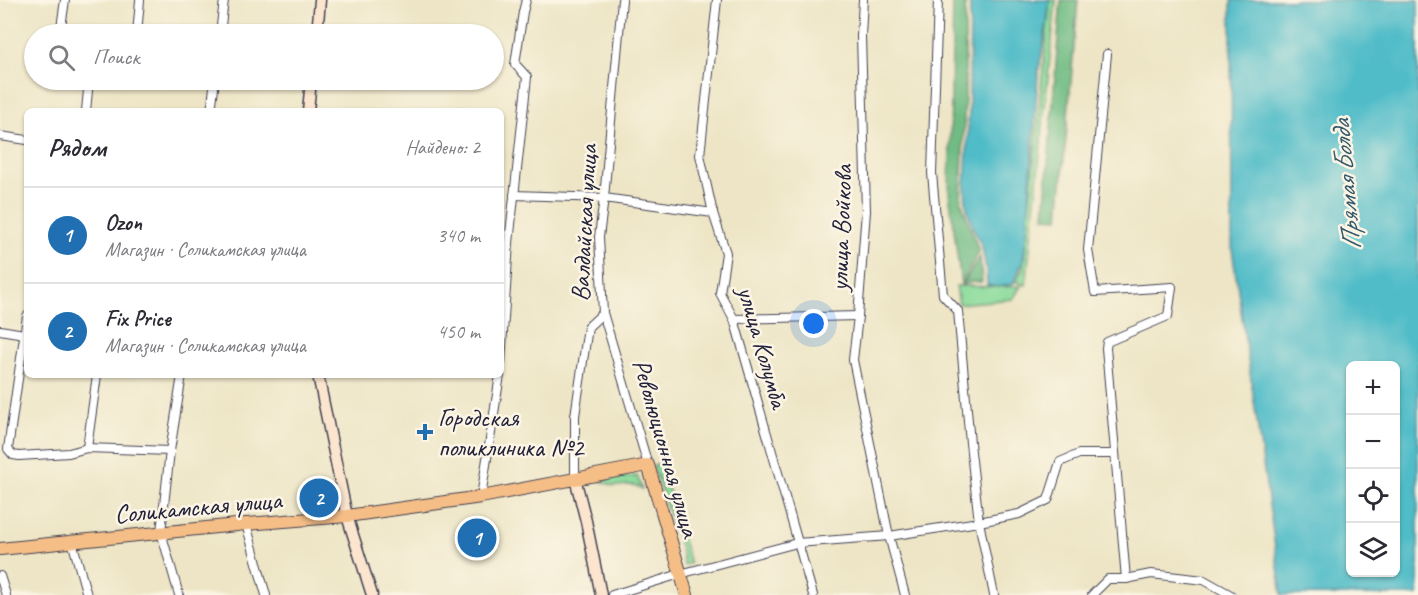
<!DOCTYPE html>
<html lang="ru">
<meta charset="utf-8">
<style>
body{margin:0;font-family:Caveat,sans-serif;background:#f2f2f3;color:#2b2b33}
.controls{position:absolute;right:18px;bottom:18px;display:grid;overflow:hidden;border-radius:9px;box-shadow:0 2px 4px #0004}
.controls button{width:54px;height:54px;display:grid;place-items:center;padding:0;border:0;border-bottom:2px solid #e1e1e2;background:#fff;color:#2b2b33;font:30px sans-serif}
.you{position:absolute;left:814px;top:324px;width:21px;height:21px;margin:-15px;border:4px solid #fff;border-radius:50%;background:#1a73e8;box-shadow:0 0 0 9px #1a73e833}
.badge{display:grid;place-items:center;width:39px;height:39px;border-radius:50%;background:#1f6fb2;color:#fff;font-size:20px;font-weight:700}
.pin{position:absolute;translate:-50% -50%;border:3px solid #fff;box-shadow:0 2px 6px #0006}
.list{margin:0;padding:0;list-style:none}
h2{display:flex;justify-content:space-between;align-items:center;height:78px;margin:0;padding:0 24px;font-size:26px}
h2 small{font-size:20px;font-weight:400;color:#7c7c81}
.list li{display:grid;grid-template-columns:39px 1fr auto;gap:18px;align-items:center;box-sizing:border-box;height:96px;padding:0 24px;border-top:2px solid #e1e1e2}
.list b{display:block;font-size:22px;white-space:nowrap}
.list p{margin:0;font-size:20px;white-space:nowrap;color:#7c7c81}
.list em{font-size:20px;font-style:normal;color:#7c7c81}
.icon{flex:none;width:33px;height:33px;fill:none;stroke:currentColor;stroke-width:2;stroke-linecap:round;stroke-linejoin:round}
.map{position:relative;flex:none;width:1418px;height:595px;overflow:hidden}
.search{position:absolute;background:#fff;box-shadow:0 2px 4px #0004;left:24px;top:24px;width:480px;height:66px;display:flex;align-items:center;gap:15px;box-sizing:border-box;padding:0 21px;border-radius:33px;color:#7c7c81;font-size:22px}
.panel{position:absolute;background:#fff;box-shadow:0 2px 4px #0004;left:24px;top:108px;width:480px;height:270px;border-radius:9px}
.map>svg:first-child{display:block}
.green{fill:#8cdc9c;stroke:#577f6c;stroke-width:1.5}
.forest{fill:#71bc84;stroke:#4a6f60;stroke-width:1.5}
.water{fill:#4fbcc8;stroke:#386f82;stroke-width:1.5;fill-rule:evenodd}
.lines{fill:none;stroke-linecap:round;stroke-linejoin:round}
.street-casing{stroke:#403f50;stroke-width:10}
.secondary-casing{stroke:#403f50;stroke-width:13}
.primary-casing{stroke:#403f50;stroke-width:14}
.street{stroke:#fff;stroke-width:8}
.secondary{stroke:#fbe5cf;stroke-width:10}
.primary{stroke:#f6be87;stroke-width:12}
.poi-dot{fill:#1f6fb2;stroke:#fcf5e5;stroke-width:2}
.labels{text-anchor:middle;dominant-baseline:central;stroke-width:5;stroke-linejoin:round;paint-order:stroke}
.street-label{font-size:26px;fill:#22223b;stroke:#fcf5e5}
.poi-label{font-size:26px;fill:#22223b;stroke:#fcf5e5;text-anchor:start}
.water-label{font-size:27px;font-style:italic;fill:#32586c;stroke:#fcf5e5}
</style>
<div class="map">
<svg width="1418" height="595" viewBox="0 0 1418 595">
<rect width="100%" height="100%" fill="#fcf5e5"/>
<filter id="ink" filterUnits="userSpaceOnUse"><feTurbulence type="fractalNoise" baseFrequency=".0167" numOctaves="2"/><feDisplacementMap in="SourceGraphic" scale="12" xChannelSelector="R" yChannelSelector="G"/><feConvolveMatrix kernelMatrix="1 2 1 2 8 2 1 2 1" color-interpolation-filters="sRGB"/></filter>
<filter id="wash" filterUnits="userSpaceOnUse"><feTurbulence type="fractalNoise" baseFrequency=".008" numOctaves="4" result="noise"/><feDisplacementMap in="SourceGraphic" scale="24" xChannelSelector="R" yChannelSelector="G"/><feGaussianBlur stdDeviation="1.35" result="paint"/><feColorMatrix in="noise" values="0 0 0 0 0 0 0 0 0 0 0 0 0 0 0 0 0 1.4 0 .05"/><feComposite in="paint" operator="in"/></filter>
<g filter="url(#wash)">
<rect width="100%" height="100%" fill="#ede5c5"/>
<g class="green">
<path d="M1050 0H1056L1026 285 1016 282 1023 267Z"/>
<path d="M956 286C978 286 999 288 1021 286L1013 299 959 304Z"/>
<path d="M661 463 690 564 684 565 680 546 653 466Z"/>
<path d="M637 476 642 489 634 485 614 486 596 479Z"/>
</g>
<g class="forest">
<path d="M953 0H965V95L961 201 979 252 961 284 949 192Z"/>
<path d="M1061 0H1078L1059 218 1044 217Z"/>
<path d="M980 257 982 282H972L962 285Z"/>
</g>
<g class="water">
<path d="M970 0H1050L1047 23 1038 75 1027 230 1023 261 1013 284 998 287 987 285 986 268 982 247 973 228 966 205 965 187 969 110Z"/>
<path d="M1231 0H1418V595H1282L1232 249ZM1350 366H1396V572H1350Z"/>
</g>
</g>
<g filter="url(#ink)">
<g class="lines">
<defs>
<g id="street">
<path d="M717 0 700 155 713 213 726 253 720 293 734 319 813 595"/>
<path d="M863 0 861 36 866 211 858 316 853 360 889 536 905 595"/>
<path d="M938 0 932 173 943 295 958 311 970 443 979 522 994 595"/>
<path d="M60 34 65 0"/>
<path d="M137 34 140 0"/>
<path d="M220 34 224 0"/>
<path d="M1107 54 1088 250 1095 292 1172 287 1168 316 1107 342 1106 348 1126 579"/>
<path d="M86 111 89 80"/>
<path d="M211 111 215 80"/>
<path d="M0 136 27 140"/>
<path d="M514 195 604 198 713 213"/>
<path d="M603 313 648 465"/>
<path d="M27 316 8 449 13 455 19 456 69 453 87 448 170 451"/>
<path d="M734 319 858 316"/>
<path d="M0 330 24 334"/>
<path d="M501 362 509 243 527 77 515 64 523 12 526 0"/>
<path d="M87 448 97 375"/>
<path d="M575 478V416L588 327 603 313 599 237 604 198 622 0"/>
<path d="M481 497 500 375"/>
<path d="M246 524 266 595"/>
<path d="M72 541 87 595"/>
<path d="M0 576 6 595"/>
<path d="M179 595 161 532 170 451 182 375"/>
<path d="M612 595 680 574 797 543 889 536 979 522 1019 514 1048 500 1060 462 1079 454H1114"/>
<path d="M1092 595 1108 579H1126L1151 574 1204 580 1231 595"/>
</g>
<g id="secondary">
<path d="M317 34 320 0"/>
<path d="M308 111 311 80"/>
<path d="M318 375 347 516 372 595"/>
<path d="M575 478 586 521 601 595"/>
</g>
<path id="primary" d="M0 549 246 524 347 516 481 497 648 465 687 595"/>
</defs>
<use href="#street" class="street-casing"/>
<use href="#secondary" class="secondary-casing"/>
<use href="#primary" class="primary-casing"/>
<use href="#street" class="street"/>
<use href="#secondary" class="secondary"/>
<use href="#primary" class="primary"/>
</g>
</g>
<path class="poi-dot" d="M422 423h6v6h6v6h-6v6h-6v-6h-6v-6h6z"/>
<g class="labels">
<g class="street-label">
<text transform="translate(584 223) rotate(-87)">Валдайская улица</text>
<text transform="translate(841 228) rotate(-88)">улица Войкова</text>
<text transform="translate(763 347) rotate(74)">улица Колумба</text>
<text transform="translate(666 448) rotate(74)">Революционная улица</text>
<text transform="translate(198 507) rotate(-5)">Соликамская улица</text>
</g>
<g class="poi-label">
<text x="438" y="417">Городская<tspan x="438" dy="30">поликлиника №2</tspan></text>
</g>
<g class="water-label">
<text transform="translate(1346 185) rotate(-95)">Прямая Болда</text>
</g>
</g>
</svg>
<div class="controls">
<button>+</button>
<button>−</button>
<button><svg class="icon" aria-label="locate" viewBox="0 0 24 24"><circle cx="12" cy="12" r="6"/><path d="M12 2v4M12 18v4M2 12h4M18 12h4"/></svg></button>
<button><svg class="icon" aria-label="layers" viewBox="0 0 24 24"><path d="M12 4l9 5-9 5-9-5zM3 14l9 5 9-5"/></svg></button>
</div>
<div class="you"></div>
<div class="pin badge" style="left:477px;top:538px">1</div>
<div class="pin badge" style="left:319px;top:498px">2</div>
<div class="search"><svg class="icon" aria-label="search" viewBox="0 0 24 24"><circle cx="10" cy="10" r="6"/><path d="M15 15l6 6"/></svg>Поиск</div>
<section class="panel">
<h2>Рядом<small>Найдено: 2</small></h2>
<ul class="list">
<li><span class="badge">1</span><div><b>Ozon</b><p>Магазин · Соликамская улица</p></div><em>340 m</em></li>
<li><span class="badge">2</span><div><b>Fix Price</b><p>Магазин · Соликамская улица</p></div><em>450 m</em></li>
</ul>
</section>
</div>
